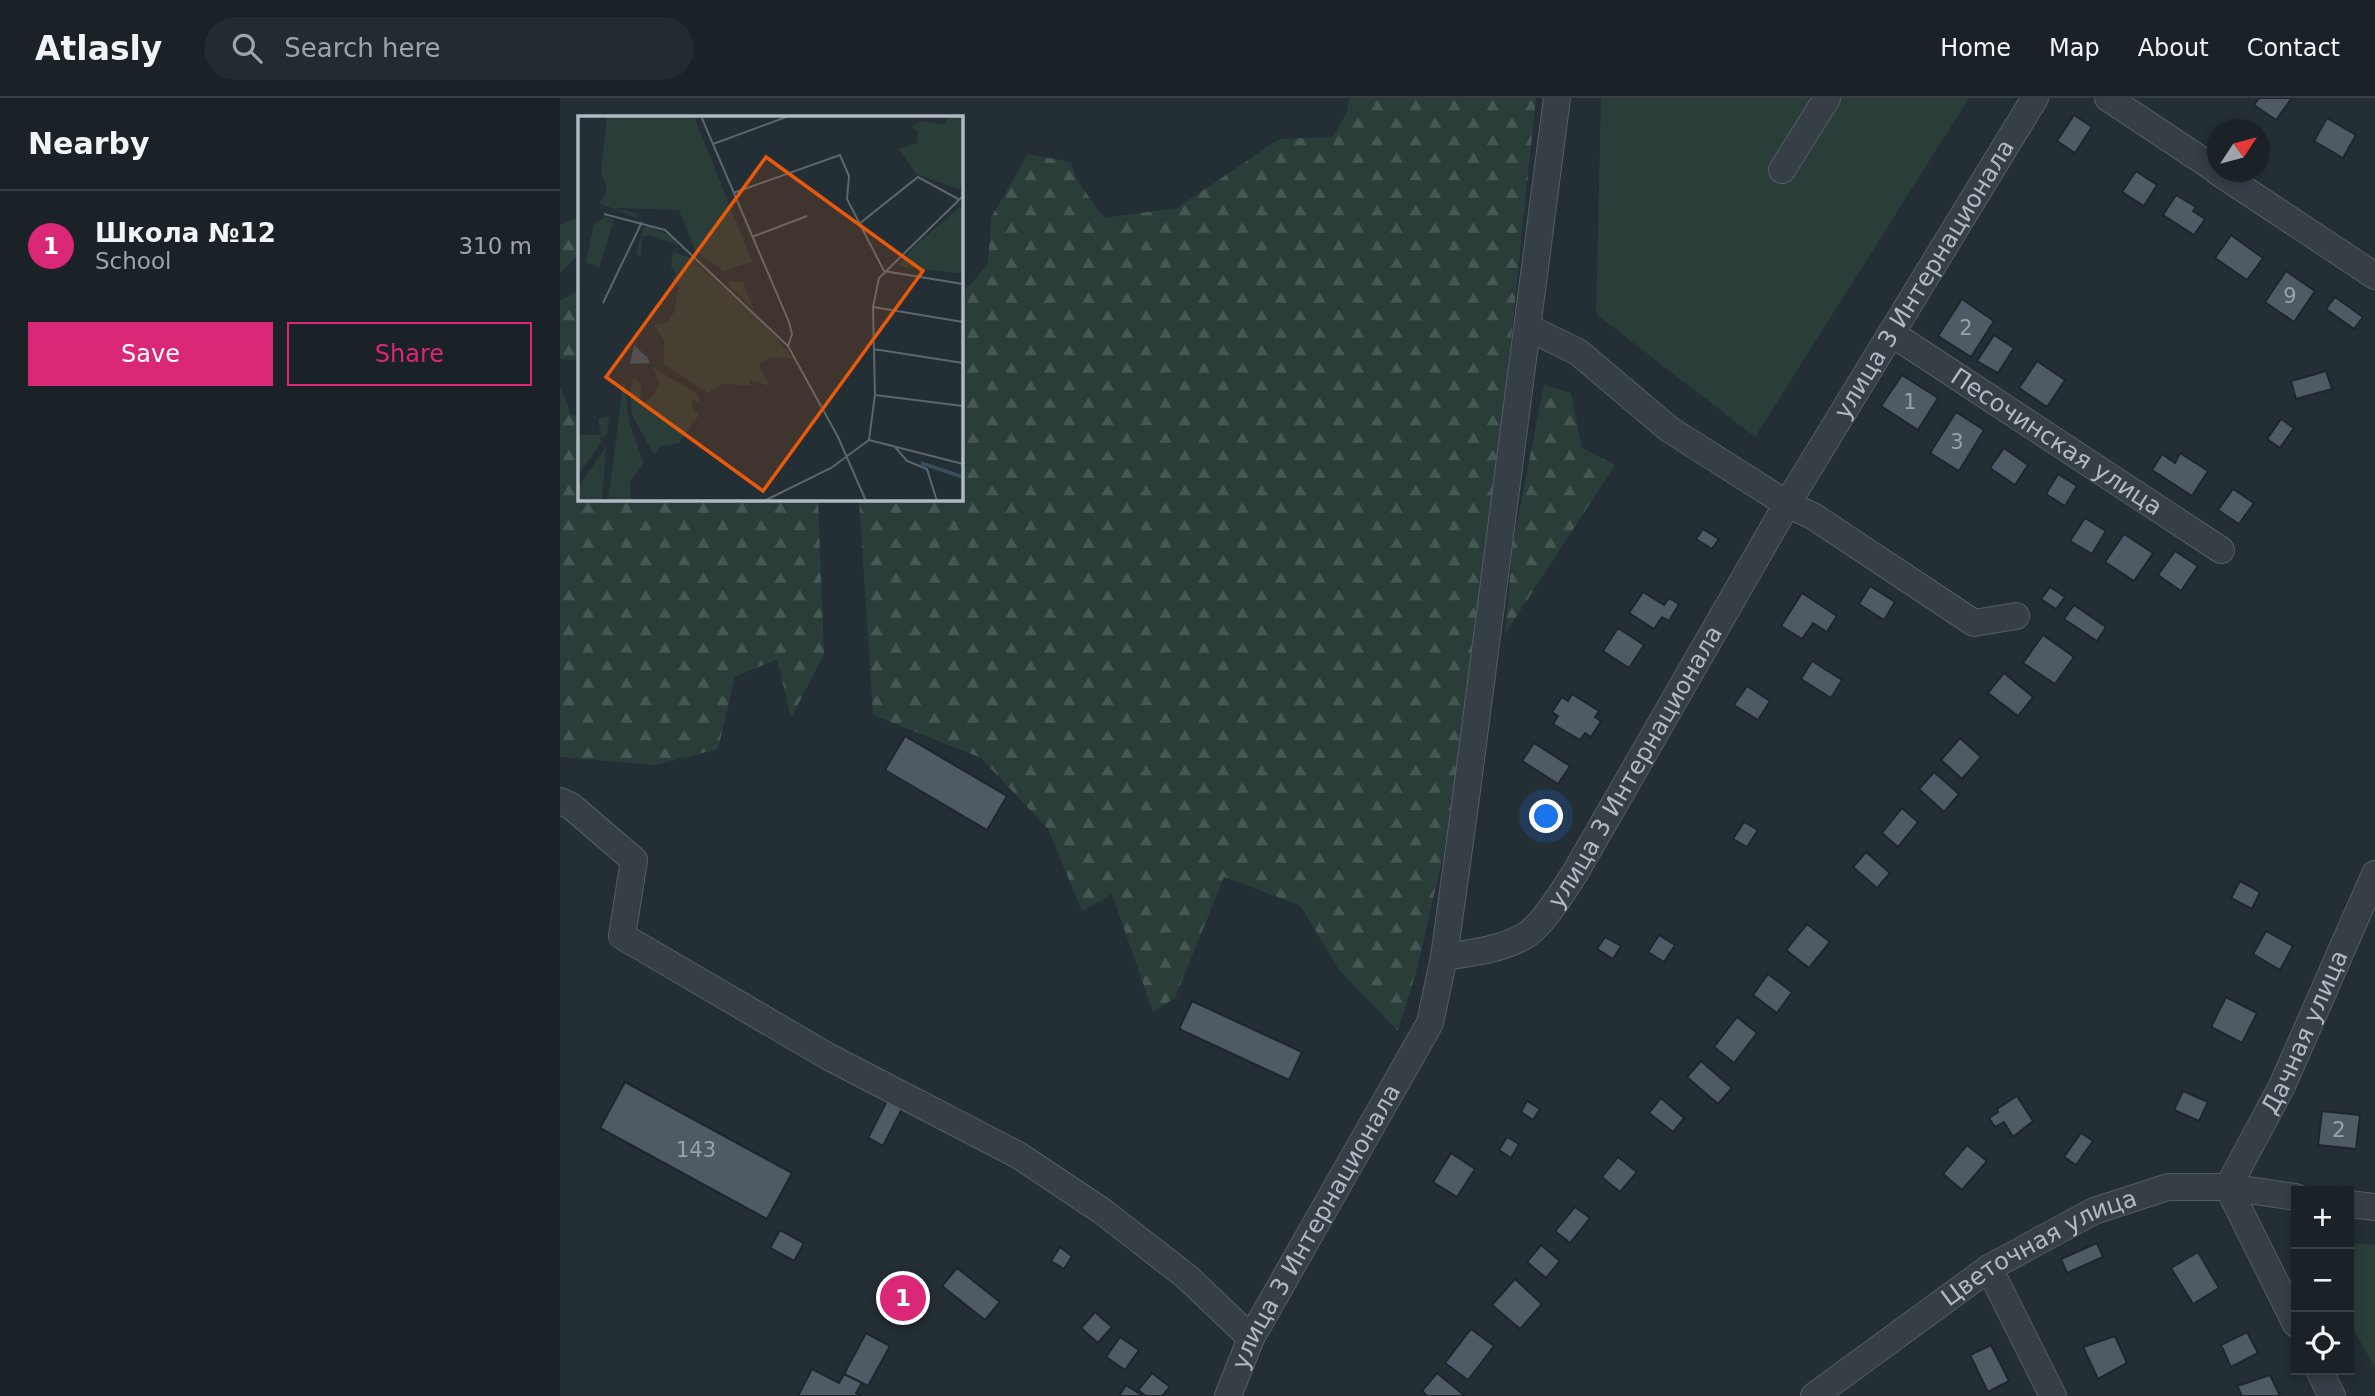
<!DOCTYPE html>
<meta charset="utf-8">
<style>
body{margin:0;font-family:"DejaVu Sans",sans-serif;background:#232a30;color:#f1f3f6}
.controls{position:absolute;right:21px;bottom:21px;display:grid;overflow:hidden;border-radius:0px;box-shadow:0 4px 10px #0003}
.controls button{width:63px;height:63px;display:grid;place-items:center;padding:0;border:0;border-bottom:2px solid #383f45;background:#1a2228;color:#f1f3f6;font:35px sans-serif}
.compass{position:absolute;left:1647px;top:21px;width:63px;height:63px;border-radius:50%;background:#1a2228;box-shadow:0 4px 10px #0003;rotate:54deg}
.you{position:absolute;left:987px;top:719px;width:24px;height:24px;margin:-18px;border:5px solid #fff;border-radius:50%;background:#1a73e8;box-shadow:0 0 0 10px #1a73e833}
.badge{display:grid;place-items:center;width:46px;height:46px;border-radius:50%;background:#db2777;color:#fff;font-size:23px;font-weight:700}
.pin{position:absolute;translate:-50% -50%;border:4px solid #fff;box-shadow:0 2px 7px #0006}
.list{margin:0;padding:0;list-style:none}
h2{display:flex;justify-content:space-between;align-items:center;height:91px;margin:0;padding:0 28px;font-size:30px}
h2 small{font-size:23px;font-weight:400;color:#9fa4a8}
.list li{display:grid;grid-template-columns:46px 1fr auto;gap:21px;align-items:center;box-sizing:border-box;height:112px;padding:0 28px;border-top:2px solid #383f45}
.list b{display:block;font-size:26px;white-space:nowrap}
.list p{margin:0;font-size:23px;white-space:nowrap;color:#9fa4a8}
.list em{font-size:23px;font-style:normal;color:#9fa4a8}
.actions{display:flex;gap:14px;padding:21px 28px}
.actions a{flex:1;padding:16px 0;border:2px solid #db2777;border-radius:0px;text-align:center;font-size:24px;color:#db2777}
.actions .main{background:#db2777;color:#fff}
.icon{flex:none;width:38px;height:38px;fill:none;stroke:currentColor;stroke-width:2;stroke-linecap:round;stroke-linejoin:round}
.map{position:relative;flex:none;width:1815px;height:1298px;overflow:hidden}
header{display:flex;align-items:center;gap:42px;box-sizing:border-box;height:98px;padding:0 35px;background:#1a2228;border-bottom:2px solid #383f45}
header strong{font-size:33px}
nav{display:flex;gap:38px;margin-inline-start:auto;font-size:24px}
.search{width:490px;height:63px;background:#232a30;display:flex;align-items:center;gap:18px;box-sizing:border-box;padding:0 24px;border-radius:38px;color:#9fa4a8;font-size:26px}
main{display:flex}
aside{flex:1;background:#1a2228}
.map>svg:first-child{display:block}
.forest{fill:url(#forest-firs)}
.garden{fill:#2b3d39}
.building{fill:#4e5b64;stroke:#1d262d;stroke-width:2}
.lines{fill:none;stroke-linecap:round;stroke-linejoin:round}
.minor-casing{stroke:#545d64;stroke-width:28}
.minor{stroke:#363f46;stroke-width:26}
.labels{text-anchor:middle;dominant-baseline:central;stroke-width:7;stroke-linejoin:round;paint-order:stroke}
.number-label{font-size:21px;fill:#98a2aa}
.street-label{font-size:24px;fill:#b1bac2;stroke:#1b242b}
.inset-river{fill:none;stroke:#3a4e5d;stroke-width:3.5}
.inset-road{fill:none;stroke:#5c666d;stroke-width:2}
.view{fill:#e8590c;fill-opacity:0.15;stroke:#e8590c;stroke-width:3.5}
.inset-edge{fill:none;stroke:#b1bac2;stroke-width:3.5}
</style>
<header>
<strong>Atlasly</strong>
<div class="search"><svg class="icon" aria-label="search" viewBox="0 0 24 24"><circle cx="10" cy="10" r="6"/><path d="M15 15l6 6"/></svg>Search here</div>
<nav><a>Home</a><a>Map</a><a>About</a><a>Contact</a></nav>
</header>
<main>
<aside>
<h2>Nearby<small></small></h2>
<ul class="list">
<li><span class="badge">1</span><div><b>Школа №12</b><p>School</p></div><em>310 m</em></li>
</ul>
<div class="actions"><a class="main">Save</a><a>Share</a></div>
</aside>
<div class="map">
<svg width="1815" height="1298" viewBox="0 0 1815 1298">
<defs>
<pattern id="forest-firs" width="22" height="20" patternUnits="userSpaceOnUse" patternTransform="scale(1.75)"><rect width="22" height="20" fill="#2b3d39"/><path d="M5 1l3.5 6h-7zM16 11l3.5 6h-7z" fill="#475754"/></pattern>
</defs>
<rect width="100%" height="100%" fill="#232e35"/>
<g class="forest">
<path d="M789 0H976L909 645 857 871 838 933 779 872 741 808 664 779 615 900 593 914 552 796 522 813 488 731 421 660 313 617 299 401H401V197L428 166 431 120 468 56 510 64 517 82 544 120 617 110 719 41 773 39 787 14Z"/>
<path d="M19 119V157L0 175V127Z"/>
<path d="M19 192V262L0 261V203Z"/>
<path d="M0 287 11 317 19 319V401H258L264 556 231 620 217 561 175 579 158 651 95 667 0 659Z"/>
<path d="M984 287 1011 295 1022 350 1055 367 945 536 953 445Z"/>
</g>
<g class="garden">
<path d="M1041 0H1409L1195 339 1036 216Z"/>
<path d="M1789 1145 1815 1147V1270L1789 1223Z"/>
</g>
<g class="building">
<path d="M1699 0H1732L1716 22 1694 7Z"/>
<path d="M1514 17 1532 29 1515 55 1497 43Z"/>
<path d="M1767 20 1796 37 1783 60 1754 43Z"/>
<path d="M1576 73 1597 87 1584 108 1562 94Z"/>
<path d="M1616 97 1636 109 1633 113 1645 121 1634 137 1603 117Z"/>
<path d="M1671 137 1703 160 1687 182 1655 160Z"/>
<path d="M1726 173 1755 193 1734 224 1705 204Z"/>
<path d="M1775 199 1803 219 1794 231 1766 211Z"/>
<path d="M1402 201 1434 223 1411 259 1378 238Z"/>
<path d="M1434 237 1454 250 1438 275 1417 263Z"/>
<path d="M1477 263 1505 282 1487 309 1459 290Z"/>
<path d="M1766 273 1772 291 1736 301 1731 283Z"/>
<path d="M1342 277 1378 300 1358 332 1321 308Z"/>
<path d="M1396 314 1424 332 1399 373 1370 355Z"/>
<path d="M1721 321 1734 330 1720 350 1707 341Z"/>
<path d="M1444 350 1468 367 1455 387 1430 370Z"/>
<path d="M1620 355 1648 373 1632 398 1592 372 1602 356 1615 365Z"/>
<path d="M1498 376 1517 388 1505 408 1486 396Z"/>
<path d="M1673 391 1694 405 1679 426 1658 412Z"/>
<path d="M1525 420 1546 433 1532 456 1510 443Z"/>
<path d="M1143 431 1159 441 1152 451 1136 441Z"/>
<path d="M1564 436 1593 455 1574 483 1545 464Z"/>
<path d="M1615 453 1638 468 1621 493 1598 477Z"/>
<path d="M1310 488 1335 504 1324 522 1299 506Z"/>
<path d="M1490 489 1505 499 1496 511 1481 501Z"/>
<path d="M1083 494 1104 507 1109 500 1119 506 1109 523 1102 519 1094 531 1069 515Z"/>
<path d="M1242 495 1277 518 1267 534 1253 525 1242 541 1221 528Z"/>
<path d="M1514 507 1546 529 1537 543 1504 521Z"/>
<path d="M1058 530 1084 547 1069 570 1043 553Z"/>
<path d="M1483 537 1514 559 1495 586 1463 565Z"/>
<path d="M1252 563 1282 582 1271 600 1241 581Z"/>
<path d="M1444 575 1473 599 1458 618 1428 595Z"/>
<path d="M1187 588 1210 603 1198 622 1174 607Z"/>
<path d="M1012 596 1039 613 1035 619 1041 623 1031 639 1025 635 1020 642 993 626 998 618 992 614 1002 599 1008 603Z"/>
<path d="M345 638 447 698 427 732 325 672Z"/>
<path d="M1400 640 1421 659 1402 681 1381 662Z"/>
<path d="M974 645 1010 668 998 686 962 663Z"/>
<path d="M1374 674 1399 696 1384 714 1359 691Z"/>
<path d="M1342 710 1358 724 1338 749 1322 735Z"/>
<path d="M1184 724 1198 732 1187 749 1173 741Z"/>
<path d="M1306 754 1330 775 1317 790 1293 769Z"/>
<path d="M1680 783 1700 794 1692 811 1671 800Z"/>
<path d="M1247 826 1270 844 1249 870 1226 852Z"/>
<path d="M1706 833 1733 848 1720 872 1693 856Z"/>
<path d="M1099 837 1115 847 1104 864 1088 854Z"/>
<path d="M1045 839 1061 848 1053 861 1037 851Z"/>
<path d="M1208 876 1232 894 1217 915 1193 897Z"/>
<path d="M1666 899 1697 915 1682 945 1651 929Z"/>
<path d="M632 903 742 954 729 982 619 931Z"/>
<path d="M1177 919 1197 935 1174 965 1154 949Z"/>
<path d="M1141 963 1172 990 1158 1006 1127 979Z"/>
<path d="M65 984 232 1075 207 1121 40 1030Z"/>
<path d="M1623 993 1648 1004 1639 1023 1614 1012Z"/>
<path d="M330 997 345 1005 323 1048 308 1040Z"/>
<path d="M1457 998 1473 1023 1453 1039 1444 1024 1435 1029 1429 1020 1438 1014 1437 1011Z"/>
<path d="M1101 1000 1124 1020 1113 1034 1089 1015Z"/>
<path d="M967 1003 980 1011 973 1022 961 1014Z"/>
<path d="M1762 1013 1800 1017 1796 1051 1758 1047Z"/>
<path d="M1521 1035 1533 1043 1516 1067 1504 1059Z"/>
<path d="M947 1039 959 1046 951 1060 939 1052Z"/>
<path d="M1407 1047 1427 1063 1402 1092 1383 1076Z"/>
<path d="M891 1055 915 1071 897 1099 873 1084Z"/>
<path d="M1058 1059 1077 1074 1060 1094 1042 1079Z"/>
<path d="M1015 1109 1030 1120 1010 1145 995 1133Z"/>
<path d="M220 1132 244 1145 234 1163 210 1150Z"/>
<path d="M1537 1145 1543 1159 1507 1175 1501 1161Z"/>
<path d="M981 1147 1000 1163 986 1180 967 1164Z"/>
<path d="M500 1149 512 1158 504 1171 491 1163Z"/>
<path d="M1638 1154 1659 1190 1633 1206 1611 1170Z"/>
<path d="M397 1170 440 1204 425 1222 382 1188Z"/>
<path d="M955 1181 982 1206 960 1231 932 1207Z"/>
<path d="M535 1214 552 1229 538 1245 521 1230Z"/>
<path d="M911 1231 934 1248 908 1282 885 1265Z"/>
<path d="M1687 1234 1698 1255 1671 1269 1661 1247Z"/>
<path d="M306 1235 330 1248 308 1288 284 1276Z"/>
<path d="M1555 1238 1567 1265 1538 1281 1523 1249Z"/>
<path d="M560 1239 579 1252 565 1272 546 1259Z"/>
<path d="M1431 1247 1449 1283 1428 1294 1410 1257Z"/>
<path d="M252 1271 279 1285 284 1276 302 1285 296 1295 302 1298H238Z"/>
<path d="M592 1275 610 1289 602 1298H586L578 1292Z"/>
<path d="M877 1275 905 1298H867L862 1293Z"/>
<path d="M1710 1277 1720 1298H1682L1677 1288Z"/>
<path d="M566 1287 583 1298H559Z"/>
</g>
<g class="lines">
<defs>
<g id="minor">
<path d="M1548 0 1658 73"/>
<path d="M1222 72 1267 0"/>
<path d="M1658 74 1815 178"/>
<path d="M969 230 1018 254 1109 331 1227 406 1253 418 1414 525 1456 518"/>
<path id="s1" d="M1331 235 1661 452"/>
<path d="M0 703 11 708 74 762 62 838 269 959 458 1057 542 1113 627 1179 691 1240"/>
<path id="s2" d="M884 859C910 855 939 852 963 839 982 829 1003 793 1015 775L1227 406 1475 0"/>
<path d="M1789 1106 1815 1109"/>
<path d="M1429 1170 1493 1298"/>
<path id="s3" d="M1736 1226 1668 1089 1722 988 1815 776"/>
<path d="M1759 1272 1772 1298"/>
<path id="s4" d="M668 1298 691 1240 870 925 884 859 905 707 997 0"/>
<path id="s5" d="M1254 1298 1429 1170 1534 1113 1608 1089H1668L1736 1099"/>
</g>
</defs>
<use href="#minor" class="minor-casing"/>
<use href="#minor" class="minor"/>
</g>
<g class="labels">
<g class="number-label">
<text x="1730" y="198">9</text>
<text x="1406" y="230">2</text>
<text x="1350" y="304">1</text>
<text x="1397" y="344">3</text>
<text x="1779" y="1032">2</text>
<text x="136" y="1052">143</text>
</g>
<g class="street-label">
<text stroke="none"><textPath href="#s2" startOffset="854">улица 3 Интернационала</textPath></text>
<text stroke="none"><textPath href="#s1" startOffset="198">Песочинская улица</textPath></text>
<text stroke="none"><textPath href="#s2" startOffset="287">улица 3 Интернационала</textPath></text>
<text stroke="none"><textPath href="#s3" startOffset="326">Дачная улица</textPath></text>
<text stroke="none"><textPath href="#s4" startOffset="191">улица 3 Интернационала</textPath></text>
<text stroke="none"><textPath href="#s5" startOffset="271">Цветочная улица</textPath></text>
</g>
</g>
<g transform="translate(18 18)">
<rect width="385" height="385" fill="#232e35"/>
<path d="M29 0H46L35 92 59 97V102L21 87 29 74 23 55ZM370 0H385V67L381 73 338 58 321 33 339 27 340 15 334 10 343 5 367 9ZM27 101 36 104 21 152 8 146 16 108ZM72 110 94 121 100 129 70 119 64 121 63 141 58 138 65 112ZM95 135 114 143 186 208 215 242H191L181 249 191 270 173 264 172 269 145 268 130 277 86 248V224L76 209 90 206 96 196 101 171 94 162 98 159 93 151ZM153 165 165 166 176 194 149 167ZM73 250 119 278 123 288 115 284 114 291 121 299 101 327 83 331 76 339 54 299 52 279 55 262 62 267 64 278 59 285 67 287 76 279 82 266ZM46 261 51 306 66 348 52 365 53 385H30ZM31 300 29 319 21 322 24 326 0 359V319H23L20 303ZM28 331 24 385H0V371Z" fill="#2b3d39"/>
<path d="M46 0H116L174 146 145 155 117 134 101 94 35 92ZM385 88V158L320 150 337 130Z" fill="#2b3d39"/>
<path d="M56 229 70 242 72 247 52 248Z" fill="#3a4e5d"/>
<path class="inset-river" d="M343 347 385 361"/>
<path class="inset-road" d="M123 0 211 206 214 218 210 230M135 28 211 0M155 77 262 39 271 60 269 83 306 155 385 168M26 98 87 114 210 230 260 321 288 385M281 108 340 61 382 84M174 121 229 100M25 187 64 106M295 191 385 206M295 233 385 247M297 279 385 290M291 324 385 348M317 331 329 345 349 353 359 385M186 385 253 352 291 324 297 279 295 191 301 162 385 80"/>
<path class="view" d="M188 41 345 155 185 375 28 261Z"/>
<rect width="385" height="385" class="inset-edge"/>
</g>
</svg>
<div class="controls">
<button>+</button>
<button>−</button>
<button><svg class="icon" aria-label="locate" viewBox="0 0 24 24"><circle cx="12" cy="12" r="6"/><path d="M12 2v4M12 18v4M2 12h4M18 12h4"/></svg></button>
</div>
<svg class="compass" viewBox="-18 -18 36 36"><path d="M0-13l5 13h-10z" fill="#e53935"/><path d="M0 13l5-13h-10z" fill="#9fa4a8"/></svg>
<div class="you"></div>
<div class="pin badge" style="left:343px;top:1200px">1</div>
</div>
</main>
